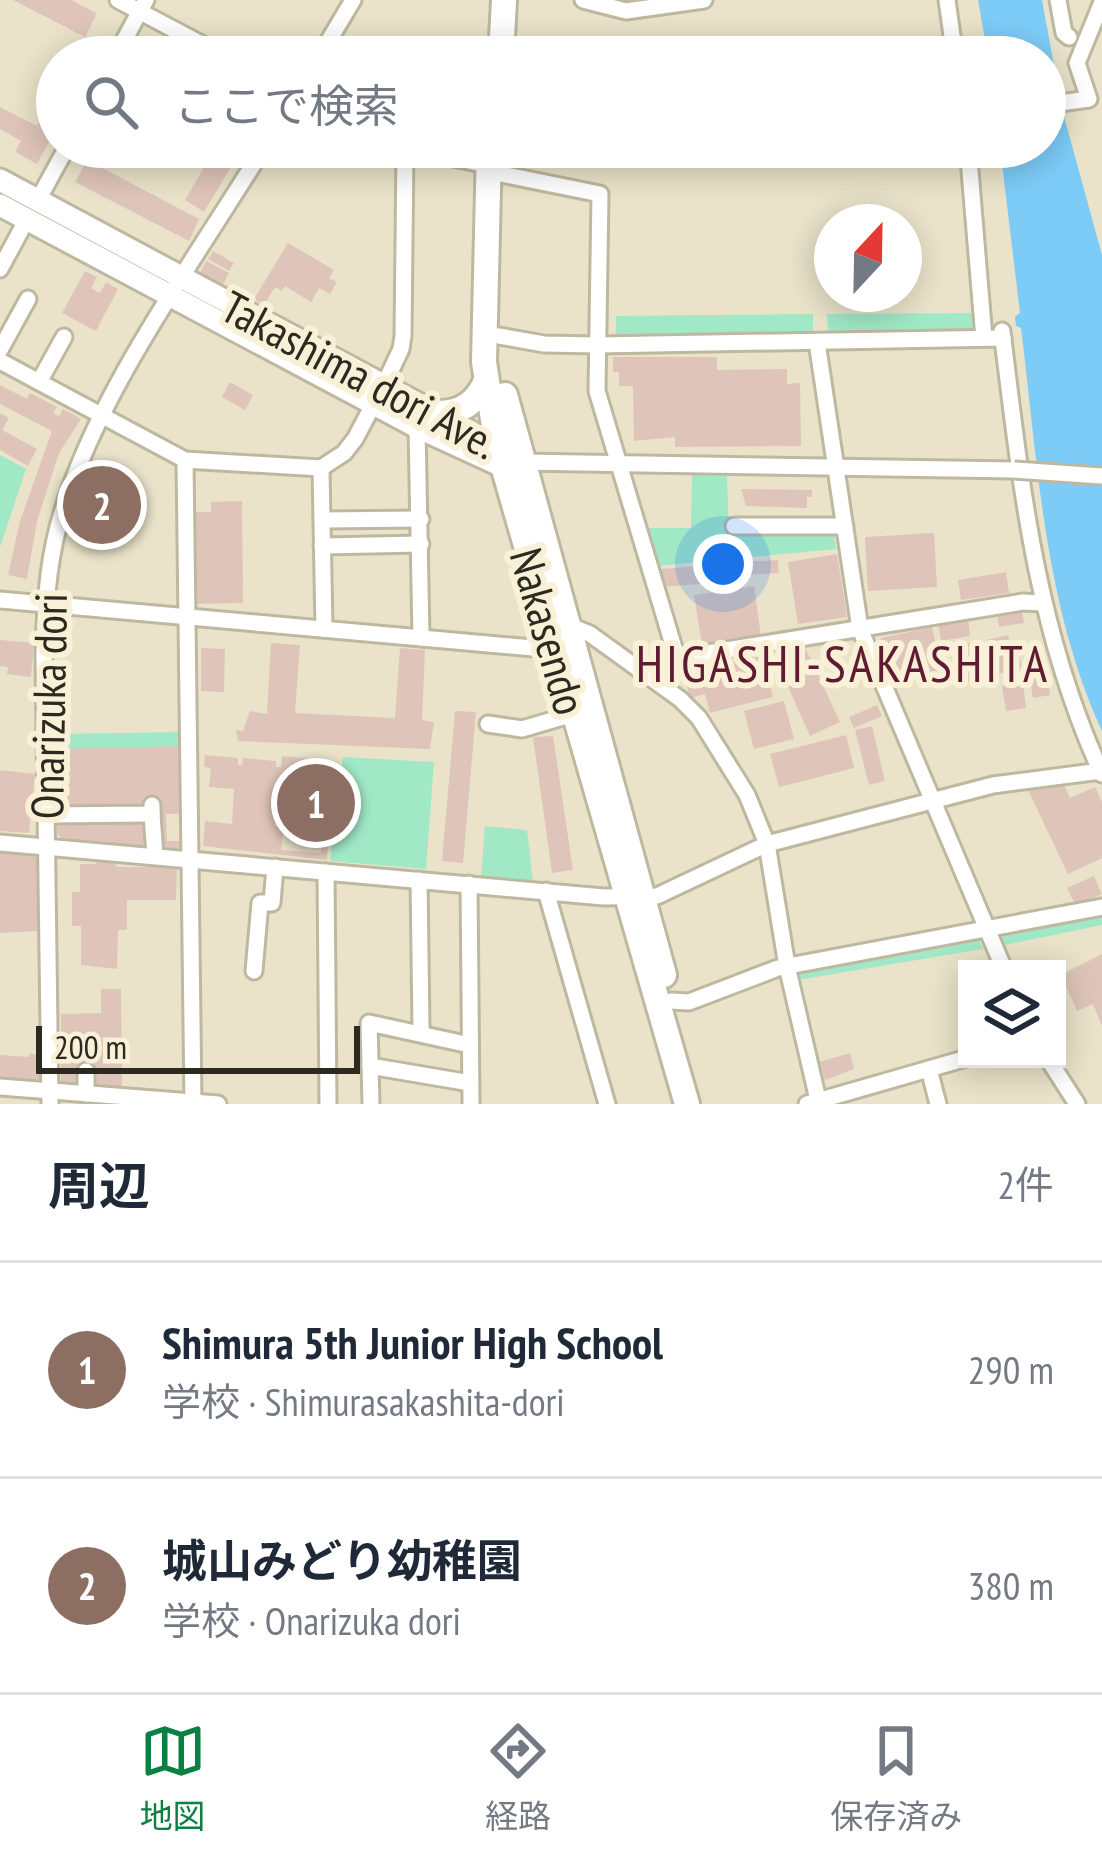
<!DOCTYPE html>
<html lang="ja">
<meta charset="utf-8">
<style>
body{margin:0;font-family:"PT Sans Narrow","Noto Sans JP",sans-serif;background:#f2f2f3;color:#1f2937}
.controls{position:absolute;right:36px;bottom:36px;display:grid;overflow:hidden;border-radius:0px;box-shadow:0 6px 30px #0003}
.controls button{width:108px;height:108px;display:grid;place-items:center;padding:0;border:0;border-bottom:3px solid #e0e1e3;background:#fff;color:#1f2937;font:60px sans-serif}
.compass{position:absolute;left:814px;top:204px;width:108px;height:108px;border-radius:50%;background:#fff;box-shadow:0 6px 30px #0003;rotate:22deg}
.scale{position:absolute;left:36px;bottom:30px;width:324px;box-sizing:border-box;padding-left:12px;border:6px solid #2c2920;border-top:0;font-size:33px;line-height:42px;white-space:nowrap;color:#2c2920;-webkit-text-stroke:9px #f8f0d7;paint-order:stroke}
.you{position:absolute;left:723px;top:564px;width:42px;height:42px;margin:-30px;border:9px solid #fff;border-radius:50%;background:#1a73e8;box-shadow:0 0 0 18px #1a73e833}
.badge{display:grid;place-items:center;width:78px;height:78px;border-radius:50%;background:#0b8043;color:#fff;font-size:39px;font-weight:700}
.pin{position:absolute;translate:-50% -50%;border:6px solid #fff;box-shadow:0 3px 12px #0006}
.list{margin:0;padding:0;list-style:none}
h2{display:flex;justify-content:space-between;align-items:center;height:156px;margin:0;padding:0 48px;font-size:51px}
h2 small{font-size:39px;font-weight:400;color:#747a83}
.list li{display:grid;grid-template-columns:78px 1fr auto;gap:36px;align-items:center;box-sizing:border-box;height:216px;padding:0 48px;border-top:3px solid #e0e1e3}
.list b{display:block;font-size:45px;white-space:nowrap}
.list p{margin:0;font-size:39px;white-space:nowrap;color:#747a83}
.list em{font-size:39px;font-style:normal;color:#747a83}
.icon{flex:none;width:66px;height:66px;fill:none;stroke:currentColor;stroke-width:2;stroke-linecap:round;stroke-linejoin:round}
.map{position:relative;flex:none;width:1102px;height:1104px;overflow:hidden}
.search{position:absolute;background:#fff;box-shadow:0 6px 30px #0003;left:36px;right:36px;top:36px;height:132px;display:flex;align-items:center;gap:30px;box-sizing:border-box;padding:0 42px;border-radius:66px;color:#747a83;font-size:45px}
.sheet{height:588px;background:#fff}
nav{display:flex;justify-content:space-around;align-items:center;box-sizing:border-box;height:168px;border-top:3px solid #e0e1e3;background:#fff;font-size:33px;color:#747a83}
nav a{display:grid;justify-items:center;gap:6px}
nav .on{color:#0b8043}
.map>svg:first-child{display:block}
.green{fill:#a0e8c6}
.water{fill:#7dccf8}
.building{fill:#dfc5b9;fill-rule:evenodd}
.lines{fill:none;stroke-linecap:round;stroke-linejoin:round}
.minor-casing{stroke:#bfb8a0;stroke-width:21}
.major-casing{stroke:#bfb8a0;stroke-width:27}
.highway-casing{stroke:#bfb8a0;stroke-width:30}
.minor{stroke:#fff;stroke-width:15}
.major{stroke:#fff;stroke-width:21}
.highway{stroke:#fff;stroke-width:24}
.minor-bridge-casing{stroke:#bfb8a0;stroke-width:21;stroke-linecap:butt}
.minor-bridge{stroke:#fff;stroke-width:15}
.labels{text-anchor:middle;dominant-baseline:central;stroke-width:12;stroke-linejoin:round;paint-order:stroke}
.street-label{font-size:45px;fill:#2c2920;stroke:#f8f0d7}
.quarter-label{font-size:51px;letter-spacing:3px;fill:#5f1b31;stroke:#f8f0d7}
</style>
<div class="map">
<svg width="1102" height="1104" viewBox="0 0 1102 1104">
<rect width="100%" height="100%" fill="#eae3ca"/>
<g class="green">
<path d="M976 313V331L828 334 827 314Z"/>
<path d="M813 314V333L616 334V316Z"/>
<path d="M0 455 26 469 0 547Z"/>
<path d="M692 475 727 476 729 533 834 534 836 549 657 566 646 528H691Z"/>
<path d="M185 732V746L56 786V734Z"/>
<path d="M343 757 434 762 426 869 330 861Z"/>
<path d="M485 826 527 830 533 882 481 878Z"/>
<path d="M1102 912V925L1005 945 1000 932Z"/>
<path d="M978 937 983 949 798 980 796 969Z"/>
</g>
<path class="water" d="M978 0H1042L1062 109 1102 255V731C1044 605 1038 464 1021 328L1016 326 1015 316 1020 313 1000 147H1045V57H988Z"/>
<g class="building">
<path d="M13 0H71L96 13 95 17 85 37Z"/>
<path d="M57 88V127L37 164 15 152 21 141 0 129V107L37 126Z"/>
<path d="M216 147H243L204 212 185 200Z"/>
<path d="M87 160 199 219 189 241 75 182Z"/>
<path d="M288 243 334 270 329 278 337 282 330 294 319 288 311 302 285 286 282 291 275 287 264 305 254 299Z"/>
<path d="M213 251 234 263 229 271 208 259Z"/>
<path d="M206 261 229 273 223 285 200 273Z"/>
<path d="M85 271 97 277 91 288 100 293 106 282 118 289 96 331 62 313Z"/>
<path d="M613 357H717V370L787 369V384L800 383 801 446 675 447V437L634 441 633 386H619V372H613Z"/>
<path d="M230 382 253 395 245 410 222 397Z"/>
<path d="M0 385 27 399 30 393 57 407 53 413 59 416 63 409 81 419 59 453 37 521 27 579 8 575 20 521 52 431 0 404Z"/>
<path d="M0 413 9 418 2 430 37 449 28 466 0 450Z"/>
<path d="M86 484 134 501 132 525 98 511 93 523 73 519Z"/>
<path d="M741 489 812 490V497H807V508L746 506Z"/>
<path d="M242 501 243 603 194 604 193 512H211V502Z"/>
<path d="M934 533 937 587 868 591 865 537Z"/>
<path d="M837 554 847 617 798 624 788 562Z"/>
<path d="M778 560 779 573 744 575 743 562Z"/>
<path d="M740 563 741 575 715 577 714 565Z"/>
<path d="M710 565 712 583 662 587 661 569Z"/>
<path d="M1006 572 1009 593 961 600 958 580Z"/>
<path d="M754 586 761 636 702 645 694 595Z"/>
<path d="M1022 610 1024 623 999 627 997 614Z"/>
<path d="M968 617 970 636 941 641 938 622Z"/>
<path d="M932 627 941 670 899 679 894 658 886 660 881 638Z"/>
<path d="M1008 635 1013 656 1019 654 1022 668 995 675 986 640Z"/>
<path d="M0 640 34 643 31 677 7 674 8 667 0 666Z"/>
<path d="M975 642 982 679 958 684 951 646Z"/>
<path d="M271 643 300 645 295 713 395 718 400 648 425 650 422 720 434 722 430 749 238 741 236 730 243 731 250 711 267 714Z"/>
<path d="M804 645 840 722 810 736 775 658Z"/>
<path d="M201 648 225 649 224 692 201 691Z"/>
<path d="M762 654 773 697 710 713 705 694 690 698 684 674Z"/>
<path d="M1046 667 1050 695 1033 698 1028 669Z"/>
<path d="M1023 683 1026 708 1006 711 1002 686Z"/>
<path d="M784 701 794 739 754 749 744 711Z"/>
<path d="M877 705 882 716 854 728 849 717Z"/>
<path d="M455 711 476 712 463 863 442 861Z"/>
<path d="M872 726 885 781 869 785 855 730Z"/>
<path d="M846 735 854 768 779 787 770 754Z"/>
<path d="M553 736 573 870 552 873 533 737Z"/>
<path d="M185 746V814H166L167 841H186L182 849 63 839 57 834 60 749Z"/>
<path d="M205 755 238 758V765H242L243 758 276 761V767H281L282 756 323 760 320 791 278 787 275 826 329 830 327 860 203 846 205 821 232 824 234 789 209 787 211 768 204 767ZM283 831 323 835 321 853 281 850Z"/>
<path d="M0 770 35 774 29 833 0 831Z"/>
<path d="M1064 785 1070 798 1095 787 1102 802V858L1068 874 1027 788Z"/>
<path d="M0 851 33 854 39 861V931L0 933Z"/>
<path d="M97 860H112L117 867H177L176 900H127V930H118L117 969 81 965V926H72V892H80V864H96Z"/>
<path d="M1094 876 1102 894 1076 906 1067 888Z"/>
<path d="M1102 954V1026L1093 1004 1077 1011 1061 975Z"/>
<path d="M101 989H121L122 1090 66 1086 61 1081V1014L101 1013Z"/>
<path d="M29 1053 42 1056 41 1080 0 1077V1055L29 1057Z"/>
<path d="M850 1053 854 1069 825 1080 819 1062Z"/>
</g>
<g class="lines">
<defs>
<g id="minor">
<path d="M118 0 226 57"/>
<path d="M583 0 626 11 704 0"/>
<path d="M947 0 955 57"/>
<path d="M1058 0 1064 33 1069 37"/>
<path d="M115 57 146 0"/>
<path d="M319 57 353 0"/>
<path d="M1045 105 1089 99 1077 63 1102 2"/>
<path d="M397 147 488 165"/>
<path d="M968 147 984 338"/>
<path d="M501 174 600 194 597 391 677 658"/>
<path d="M38 200 67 147"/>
<path d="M0 269 27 219"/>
<path d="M1002 331C1021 485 1036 631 1102 774"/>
<path d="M499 336 544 344 597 345 1003 338"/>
<path d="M817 342 860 629 1004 969"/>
<path d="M0 350 28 299"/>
<path d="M0 361 185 460 321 468 344 453 355 439 374 403"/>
<path d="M39 382 64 337"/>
<path d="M384 385 401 349 403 336 405 151"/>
<path d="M417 427 421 638"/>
<path d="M185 460 193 1104"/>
<path d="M521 462 1014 470"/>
<path d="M321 468 324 629"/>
<path d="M322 520 421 519"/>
<path d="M734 526H845"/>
<path d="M322 546 421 544"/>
<path d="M0 600 555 650"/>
<path d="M568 625 590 634 680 699 699 718 747 795 767 844 787 966 819 1104"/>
<path d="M650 675 677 658 1023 602 1042 603"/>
<path d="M488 724 522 729 573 714"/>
<path d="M152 814 155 856"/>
<path d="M46 815 152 814V805"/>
<path d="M0 843 604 897 657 896 767 844 993 785 1101 771"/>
<path d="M326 872 328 1104"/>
<path d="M419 880 421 1028"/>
<path d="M469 884 471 1104"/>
<path d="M546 891 607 1104"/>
<path d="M254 971 260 903H272L275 867"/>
<path d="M671 1001 689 1002 778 968 1102 907"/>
<path d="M1048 1059 1077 1104"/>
<path d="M370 1066 470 1083"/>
<path d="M929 1069 938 1104"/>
<path d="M0 1087 218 1104"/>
<path d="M86 1094V1071"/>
<path d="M50 1104 44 656C45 612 47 569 58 527 92 398 194 262 264 147"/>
<path d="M371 1104 369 1023 470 1045"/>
<path d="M807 1104 967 1058"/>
</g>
<g id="major">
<path d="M0 180 506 451"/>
<path d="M0 205 417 427 502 466 514 463"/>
</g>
<g id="highway">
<path d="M501 57 504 0"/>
<path d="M489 147 484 362 497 445 687 1104"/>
<path d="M505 395 664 975"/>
<path d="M436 413C461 414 476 403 486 381"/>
</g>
</defs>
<use href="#minor" class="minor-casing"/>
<use href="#major" class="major-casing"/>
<use href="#highway" class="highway-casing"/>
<use href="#minor" class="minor"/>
<use href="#major" class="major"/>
<use href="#highway" class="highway"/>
<defs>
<path id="minor-bridge" d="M1014 470 1102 476"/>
</defs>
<use href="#minor-bridge" class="minor-bridge-casing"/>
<use href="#minor-bridge" class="minor-bridge"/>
</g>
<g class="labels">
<g class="street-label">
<text transform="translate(360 374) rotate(28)">Takashima dori Ave.</text>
<text transform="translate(549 631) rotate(74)">Nakasendo</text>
<text transform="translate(48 706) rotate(-89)">Onarizuka dori</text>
</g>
<g class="quarter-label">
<text x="843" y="663">HIGASHI-SAKASHITA</text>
</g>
</g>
</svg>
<div class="controls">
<button><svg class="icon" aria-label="layers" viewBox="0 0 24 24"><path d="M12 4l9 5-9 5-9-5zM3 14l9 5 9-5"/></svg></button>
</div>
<svg class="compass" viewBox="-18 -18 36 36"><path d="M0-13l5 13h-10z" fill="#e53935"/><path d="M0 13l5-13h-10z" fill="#747a83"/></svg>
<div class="scale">200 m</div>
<div class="you"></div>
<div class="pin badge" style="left:316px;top:803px;background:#8d6e63">1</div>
<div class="pin badge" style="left:102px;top:505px;background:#8d6e63">2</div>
<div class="search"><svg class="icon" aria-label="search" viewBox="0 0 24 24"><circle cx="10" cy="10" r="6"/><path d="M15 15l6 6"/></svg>ここで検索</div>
</div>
<section class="sheet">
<h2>周辺<small>2件</small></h2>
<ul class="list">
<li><span class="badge" style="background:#8d6e63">1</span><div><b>Shimura 5th Junior High School</b><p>学校 · Shimurasakashita-dori</p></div><em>290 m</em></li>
<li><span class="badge" style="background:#8d6e63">2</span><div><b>城山みどり幼稚園</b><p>学校 · Onarizuka dori</p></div><em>380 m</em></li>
</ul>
</section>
<nav>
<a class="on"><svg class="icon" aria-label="map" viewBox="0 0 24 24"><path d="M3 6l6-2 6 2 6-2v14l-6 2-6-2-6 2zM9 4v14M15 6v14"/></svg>地図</a>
<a><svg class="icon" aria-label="directions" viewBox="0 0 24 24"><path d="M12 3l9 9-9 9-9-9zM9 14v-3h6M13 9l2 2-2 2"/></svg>経路</a>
<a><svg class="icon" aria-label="saved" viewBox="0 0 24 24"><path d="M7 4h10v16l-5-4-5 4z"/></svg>保存済み</a>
</nav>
